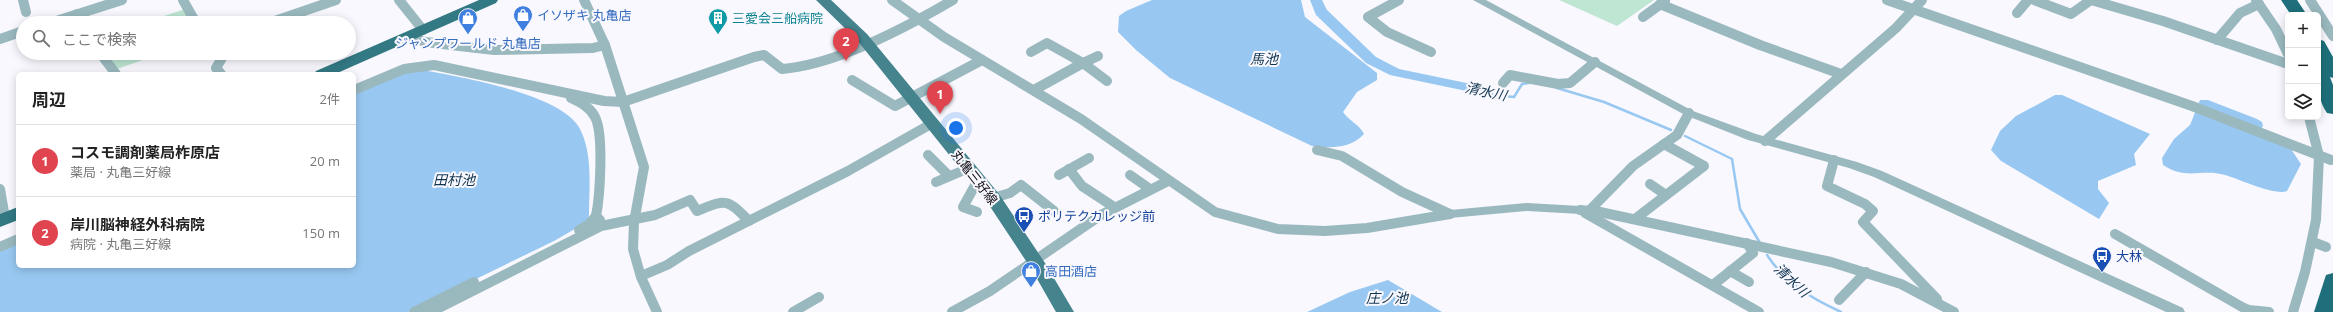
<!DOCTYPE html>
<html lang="ja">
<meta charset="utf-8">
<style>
body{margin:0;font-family:"Open Sans","Noto Sans JP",sans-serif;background:#f2f2f2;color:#222}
.controls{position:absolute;right:12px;top:12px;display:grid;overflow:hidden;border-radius:6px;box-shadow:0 2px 10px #0003}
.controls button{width:36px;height:36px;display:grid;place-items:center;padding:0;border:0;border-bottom:1px solid #e0e0e0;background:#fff;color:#222;font:20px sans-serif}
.you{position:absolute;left:956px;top:128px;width:14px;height:14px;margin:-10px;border:3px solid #fff;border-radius:50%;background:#1a73e8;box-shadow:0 0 0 6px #1a73e833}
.badge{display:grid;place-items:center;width:26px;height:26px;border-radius:50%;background:#2563eb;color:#fff;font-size:13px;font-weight:700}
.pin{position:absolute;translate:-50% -33px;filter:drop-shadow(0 1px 2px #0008)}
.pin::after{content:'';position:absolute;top:21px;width:14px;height:12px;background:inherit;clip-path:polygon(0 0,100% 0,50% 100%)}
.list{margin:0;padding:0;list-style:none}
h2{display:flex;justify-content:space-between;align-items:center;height:52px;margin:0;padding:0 16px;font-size:17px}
h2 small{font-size:13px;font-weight:400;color:#767676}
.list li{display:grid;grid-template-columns:26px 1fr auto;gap:12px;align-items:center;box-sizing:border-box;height:72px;padding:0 16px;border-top:1px solid #e0e0e0}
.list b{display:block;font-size:15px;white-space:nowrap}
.list p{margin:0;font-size:13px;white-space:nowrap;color:#767676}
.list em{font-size:13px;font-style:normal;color:#767676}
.icon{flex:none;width:22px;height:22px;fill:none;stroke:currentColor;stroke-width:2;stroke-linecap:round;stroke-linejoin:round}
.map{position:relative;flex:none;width:2333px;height:312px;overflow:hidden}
.search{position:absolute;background:#fff;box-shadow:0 2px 10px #0003;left:16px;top:16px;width:340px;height:44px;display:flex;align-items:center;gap:10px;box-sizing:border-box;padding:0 14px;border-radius:22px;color:#767676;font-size:15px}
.panel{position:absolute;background:#fff;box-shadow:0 2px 10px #0003;left:16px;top:72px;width:340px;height:196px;border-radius:6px}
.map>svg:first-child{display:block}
.green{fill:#bee6d2}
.water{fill:#98c8f1}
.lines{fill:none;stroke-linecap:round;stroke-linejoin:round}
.stream{stroke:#98c8f1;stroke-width:2.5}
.river{fill:#98c8f1;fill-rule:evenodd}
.minor{stroke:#9ab9bf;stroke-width:10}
.tertiary{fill:#9ab9bf;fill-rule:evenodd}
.primary{fill:#45838d;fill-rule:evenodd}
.trunk{fill:#327984;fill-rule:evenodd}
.motorway{fill:#1e6f7b;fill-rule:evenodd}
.labels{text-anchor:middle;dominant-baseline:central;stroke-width:4;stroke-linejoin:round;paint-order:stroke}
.shop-label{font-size:13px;fill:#366cbe;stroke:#f9f8fe;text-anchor:start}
.culture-label{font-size:13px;fill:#0d838f;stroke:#f9f8fe;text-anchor:start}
.street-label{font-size:13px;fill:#0f0d17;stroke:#f9f8fe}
.transit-label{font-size:13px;fill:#164399;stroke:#f9f8fe;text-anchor:start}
.water-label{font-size:14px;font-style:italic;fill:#113551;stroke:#f9f8fe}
</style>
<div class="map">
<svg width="2333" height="312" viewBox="0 0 2333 312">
<rect width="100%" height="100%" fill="#f9f8fe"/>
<g class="green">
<path d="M1559 0H1654L1617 26Z"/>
<path d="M188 8 196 23H143Z"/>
<path d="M104 53H163L117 69Z"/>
</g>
<g class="water">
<path d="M1152 0H1301L1305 17 1377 73V80L1357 92 1343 112C1349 121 1359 124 1364 134 1350 149 1331 148 1312 146L1170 78 1136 50 1118 32 1119 16 1126 11Z"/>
<path d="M423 70C460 77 562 94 580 129 593 154 589 187 589 215L587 222 554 241 408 312H0V252L18 244V266H354V94L407 72Z"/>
<path d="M2055 95H2062L2150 134 2134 154 2136 165 2098 181V189L2109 203 2099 219 2001 161 1991 150 2000 131 2016 116Z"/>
<path d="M2200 100H2208L2257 119 2262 122 2263 126 2258 133 2291 149 2301 164 2287 191C2275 196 2239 179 2225 175 2201 168 2187 181 2163 165L2162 158 2174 139 2190 125Z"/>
<path d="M1388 280 1442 312H1307L1350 292Z"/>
</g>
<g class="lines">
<g class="stream">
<path d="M1557 88 1604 102 1671 130"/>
<path d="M1476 89 1494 95 1514 97 1522 84 1529 83"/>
<path d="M1685 136 1732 159 1740 209 1760 243"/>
<path d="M1767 255C1785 283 1811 298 1841 312"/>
</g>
<path class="river" d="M1310 0H1322L1327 10 1376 57 1399 69 1476 85 1483 89 1476 93 1390 75 1366 63 1316 15Z"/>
<g class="minor">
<path d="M23 0 26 12"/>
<path d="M183 0 196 23"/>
<path d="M399 0 423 30"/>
<path d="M584 0 605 45 644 167 634 222 633 249 641 277 657 312"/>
<path d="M892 0 944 37 1081 119 1215 212 1278 229 1325 231 1367 228 1450 214"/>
<path d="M1399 0 1368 17 1387 32 1431 52"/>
<path d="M1887 0 2192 106 2331 160"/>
<path d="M2034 0 2071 14 2091 0"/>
<path d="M2091 0 2163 21 2288 64"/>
<path d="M2256 0 2276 29 2288 54"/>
<path d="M2310 0 2333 36"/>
<path d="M1660 4 1760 45 1841 74"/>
<path d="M2017 13 2028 0"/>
<path d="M77 14 82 23"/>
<path d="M1643 17 1665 1"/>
<path d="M50 23 122 0"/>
<path d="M269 23 336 0"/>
<path d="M0 39 23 31"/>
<path d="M417 39 425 42 494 50 593 48 605 45"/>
<path d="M2217 40 2240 13 2259 4"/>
<path d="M1031 52 1047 43 1083 63 1034 90"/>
<path d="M100 53 116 74"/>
<path d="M1098 56 1083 63 1107 81"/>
<path d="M221 74 216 68 225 53"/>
<path d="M852 80 895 106 982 60"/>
<path d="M1503 83 1510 75 1558 84 1570 83 1595 62"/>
<path d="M354 90 404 69 434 65 604 101 623 102 754 57 764 55 782 69C835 65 907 27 953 0"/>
<path d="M571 98C581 103 590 107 595 117 604 134 600 196 596 216L600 220"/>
<path d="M1765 141 1896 28 1922 0"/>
<path d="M1317 150 1342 156 1402 192 1450 214"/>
<path d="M928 155 949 176"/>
<path d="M1834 160 1827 186 1865 204 1873 211 1863 222 1937 299"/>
<path d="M1069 169 1082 186 1114 207"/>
<path d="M1059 175 1089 158"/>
<path d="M1130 175 1150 189"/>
<path d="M936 182 969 168"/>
<path d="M1650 184 1666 195"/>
<path d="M0 189 4 212"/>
<path d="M993 198 1010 193 1021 185 1054 211"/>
<path d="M1580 210 1600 212 1831 262 1901 284 1954 312"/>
<path d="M1589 211 1633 166 1677 135 1689 113"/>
<path d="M977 212 963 207 978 180"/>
<path d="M1585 213 1759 312"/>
<path d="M1635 219 1704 166 1664 144"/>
<path d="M579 230 588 225 596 216"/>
<path d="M2115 234 2242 307 2249 310 2269 312"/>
<path d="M2313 242 2326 247"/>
<path d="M0 247 18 239"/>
<path d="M1730 271 1749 282"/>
<path d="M641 276 667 265 689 251 848 171 931 124"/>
<path d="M1713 285 1753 253 1747 243"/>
<path d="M1839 300 1866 272"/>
<path d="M414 312 474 282"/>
<path d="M431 312 601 226 655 215 690 200 697 211C727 199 726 198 749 221"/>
<path d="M793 312 819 297"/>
<path d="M952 312 990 291 1101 215 1168 181"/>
<path d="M2293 312 2305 272 2316 220 2319 156 2309 117"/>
</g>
<g class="tertiary">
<path d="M1473 0H1486L1693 111 1756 134 1857 162 1882 171 2183 308 2185 312H2166L1874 177 1849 168 1748 140 1685 115Z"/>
<path d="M1527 203 1580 206 1586 210 1580 214 1527 211 1450 218 1444 214 1450 210Z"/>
</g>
<path class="primary" d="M816 0H831L867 34 999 194 1045 263 1074 312H1056L1032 270 987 202 857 40Z"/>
<g class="trunk">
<path d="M479 0H498L496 3 335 74H314L316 71Z"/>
<path d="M18 207V220L0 227V214Z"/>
</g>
<g class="motorway">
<path d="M2281 0H2297L2307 15H2291Z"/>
<path d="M2318 39 2324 41 2333 57V78L2330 77 2333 85V114L2327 113C2313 93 2318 61 2318 39Z"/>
<path d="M2333 273V312H2314L2326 275Z"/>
</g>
</g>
<defs>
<symbol id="shop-pin" viewBox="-11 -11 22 30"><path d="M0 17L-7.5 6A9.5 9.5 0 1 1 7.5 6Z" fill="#3f7fe0" stroke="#f9f8fe"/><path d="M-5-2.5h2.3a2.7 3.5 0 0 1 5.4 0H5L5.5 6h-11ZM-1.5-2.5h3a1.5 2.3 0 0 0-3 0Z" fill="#fff"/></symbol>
<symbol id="building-pin" viewBox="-11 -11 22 30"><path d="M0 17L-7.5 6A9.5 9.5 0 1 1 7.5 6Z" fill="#0f9aa8" stroke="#f9f8fe"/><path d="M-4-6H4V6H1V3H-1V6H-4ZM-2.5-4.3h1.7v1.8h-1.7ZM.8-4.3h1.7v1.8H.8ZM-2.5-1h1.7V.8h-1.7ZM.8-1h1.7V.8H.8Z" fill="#fff"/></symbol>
<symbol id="bus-pin" viewBox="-11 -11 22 30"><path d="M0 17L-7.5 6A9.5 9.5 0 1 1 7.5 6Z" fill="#1a4fb4" stroke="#f9f8fe"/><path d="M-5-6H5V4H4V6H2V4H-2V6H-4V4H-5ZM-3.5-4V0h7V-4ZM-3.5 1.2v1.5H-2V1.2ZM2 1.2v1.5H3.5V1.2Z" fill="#fff"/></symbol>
</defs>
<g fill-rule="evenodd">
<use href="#shop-pin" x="512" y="4" width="22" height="30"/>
<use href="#shop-pin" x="457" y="7" width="22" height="30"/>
<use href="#building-pin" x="707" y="7" width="22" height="30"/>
<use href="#bus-pin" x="1013" y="205" width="22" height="30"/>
<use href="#bus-pin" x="2091" y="245" width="22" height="30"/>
<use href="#shop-pin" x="1020" y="260" width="22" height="30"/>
</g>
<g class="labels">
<g class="shop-label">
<text x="537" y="15">イソザキ 丸亀店</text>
<text x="468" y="43" text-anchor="middle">ジャンプワールド 丸亀店</text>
<text x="1045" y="271">高田酒店</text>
</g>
<g class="culture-label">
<text x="732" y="18">三愛会三船病院</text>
</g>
<g class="street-label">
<text transform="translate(975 177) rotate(52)">丸亀三好線</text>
</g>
<g class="transit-label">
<text x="1038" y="216">ポリテクカレッジ前</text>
<text x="2116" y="256">大林</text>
</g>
<g class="water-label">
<text x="1264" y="58">馬池</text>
<text transform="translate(1486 91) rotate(12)">清水川</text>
<text x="454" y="179">田村池</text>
<text transform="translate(1792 280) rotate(43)">清水川</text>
<text x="1387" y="297">庄ノ池</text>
</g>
</g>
</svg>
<div class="controls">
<button>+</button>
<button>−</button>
<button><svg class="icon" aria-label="layers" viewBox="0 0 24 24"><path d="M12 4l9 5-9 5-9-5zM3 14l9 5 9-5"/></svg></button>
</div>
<div class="you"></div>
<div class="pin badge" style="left:940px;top:114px;background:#e0444e">1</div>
<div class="pin badge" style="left:846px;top:61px;background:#e0444e">2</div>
<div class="search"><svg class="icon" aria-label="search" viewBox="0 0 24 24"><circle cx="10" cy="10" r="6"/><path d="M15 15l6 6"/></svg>ここで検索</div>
<section class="panel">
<h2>周辺<small>2件</small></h2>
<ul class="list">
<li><span class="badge" style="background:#e0444e">1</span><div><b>コスモ調剤薬局柞原店</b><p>薬局 · 丸亀三好線</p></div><em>20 m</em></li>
<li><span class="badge" style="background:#e0444e">2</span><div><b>岸川脳神経外科病院</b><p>病院 · 丸亀三好線</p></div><em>150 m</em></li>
</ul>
</section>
</div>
